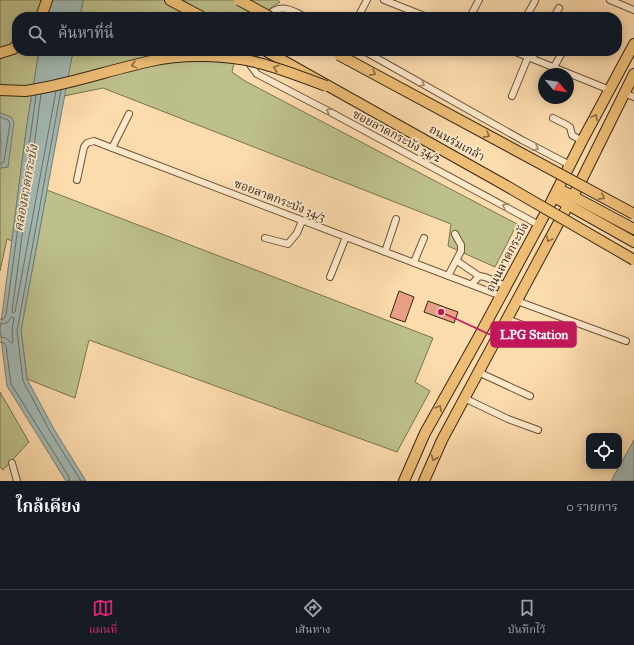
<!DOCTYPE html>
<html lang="th">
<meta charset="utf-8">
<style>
body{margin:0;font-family:"IM FELL Great Primer","Noto Serif Thai",serif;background:#20242c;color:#f1f3f6}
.controls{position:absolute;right:12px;bottom:12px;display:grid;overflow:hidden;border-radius:8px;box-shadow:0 2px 10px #0003}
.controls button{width:36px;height:36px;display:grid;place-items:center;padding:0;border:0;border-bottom:1px solid #363941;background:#171b24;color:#f1f3f6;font:20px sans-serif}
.compass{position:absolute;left:538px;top:68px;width:36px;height:36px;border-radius:50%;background:#171b24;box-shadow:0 2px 10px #0003;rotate:119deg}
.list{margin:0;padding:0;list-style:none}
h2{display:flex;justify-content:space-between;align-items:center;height:52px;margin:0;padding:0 16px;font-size:17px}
h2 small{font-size:13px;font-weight:400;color:#9ea1a6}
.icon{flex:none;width:22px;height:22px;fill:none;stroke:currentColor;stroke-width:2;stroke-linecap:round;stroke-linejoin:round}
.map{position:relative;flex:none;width:634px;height:481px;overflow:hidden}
.search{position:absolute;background:#171b24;box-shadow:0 2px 10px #0003;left:12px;right:12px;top:12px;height:44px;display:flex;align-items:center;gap:10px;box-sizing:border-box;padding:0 14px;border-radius:16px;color:#9ea1a6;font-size:15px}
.sheet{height:108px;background:#171b24}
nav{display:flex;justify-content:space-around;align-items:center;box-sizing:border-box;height:56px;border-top:1px solid #363941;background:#171b24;font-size:11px;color:#9ea1a6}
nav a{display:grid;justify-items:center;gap:2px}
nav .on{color:#db2777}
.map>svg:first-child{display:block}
.green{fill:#bdc08b;stroke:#7a7450}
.water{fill:#a2b9b4;stroke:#787f74}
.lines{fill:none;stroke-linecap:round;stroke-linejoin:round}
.shore{stroke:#6d7064;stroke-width:1}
.building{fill:#e89f83;stroke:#382714}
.minor-casing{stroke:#69543a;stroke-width:8}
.primary-casing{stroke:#382714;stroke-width:12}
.minor{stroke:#fde8ca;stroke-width:6}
.primary{stroke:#eebe76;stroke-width:10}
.primary-bridge-casing{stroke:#382714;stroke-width:12;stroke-linecap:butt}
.primary-bridge{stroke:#eebe76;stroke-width:10}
.oneway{stroke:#8a6b40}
.oneway2{stroke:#9a886f}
.labels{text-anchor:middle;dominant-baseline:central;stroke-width:3.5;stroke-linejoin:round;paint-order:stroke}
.street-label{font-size:12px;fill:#382714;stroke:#fde8ca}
.water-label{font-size:13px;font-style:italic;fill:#524c3c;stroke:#fde8ca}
.leader{fill:none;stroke:#c2185b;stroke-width:1.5}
.callout-dot{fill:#c2185b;stroke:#fde8ca;stroke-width:1.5}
.callout{fill:#c2185b;stroke:#c2185b;stroke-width:1.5}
.callout-label{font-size:13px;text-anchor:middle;font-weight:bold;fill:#fff}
</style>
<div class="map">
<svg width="634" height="481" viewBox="0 0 634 481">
<rect width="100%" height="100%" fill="#fcdbad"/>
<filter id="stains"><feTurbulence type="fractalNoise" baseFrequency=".005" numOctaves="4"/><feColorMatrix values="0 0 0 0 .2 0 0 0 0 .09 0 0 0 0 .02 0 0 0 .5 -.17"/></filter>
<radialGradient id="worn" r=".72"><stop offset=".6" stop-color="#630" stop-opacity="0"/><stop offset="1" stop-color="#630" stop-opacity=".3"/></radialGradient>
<g class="green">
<path d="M0 0H47L44 17H17V51H39L27 124 12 241 7 239 0 271V168L8 167 11 117 0 113Z"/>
<path d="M83 0H277L280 2 263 13 259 17H80Z"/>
<path d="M73 51H237L232 72 245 81 517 224 495 267 448 246 451 224 103 88 64 96Z"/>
<path d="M47 190 433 338 415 382 430 391 397 452 89 340 75 398 27 379 21 330Z"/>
<path d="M0 392 29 442 3 470 0 467Z"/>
</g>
<g class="water">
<path d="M47 0H83L80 17H44Z"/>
<path d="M39 51H73L21 330 27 379 55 431 86 481H66L7 386 0 330 27 124Z"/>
<path d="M0 113 11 117 14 122 8 167 1 168Z"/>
<path d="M634 440V481H611Z"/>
</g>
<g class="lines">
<g class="shore">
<path d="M61 90 17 331 23 381 51 433 81 481"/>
<path d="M41 94 12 311 13 313 15 312 56 91"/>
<path d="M0 117 8 120 10 123 4 162 0 164"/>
<path d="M0 319H4L6 315 36 95"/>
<path d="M0 324 7 323 11 317 14 318 12 330 13 342 11 343 6 338 0 337"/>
<path d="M0 342 4 343 6 346 11 384 69 477V481"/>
</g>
</g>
<g class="building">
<path d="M399 291 414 297 405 322 390 317Z"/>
<path d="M428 301 458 312 454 323 424 312Z"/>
</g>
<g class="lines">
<defs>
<g id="minor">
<path d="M384 0 427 17"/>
<path d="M610 0 634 10"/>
<path d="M267 17C279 3 291 9 305 17"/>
<path d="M358 17 367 0"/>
<path d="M470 17 479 0"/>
<path d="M526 17 535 1"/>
<path d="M554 17 559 8"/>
<path d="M249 51 248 54V62L257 74 332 113 539 225"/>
<path d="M364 51 522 140 570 165"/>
<path d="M513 51 610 90"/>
<path d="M532 58 536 51"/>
<path d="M554 67 563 51"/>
<path d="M624 93 634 97"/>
<path d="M512 96 528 57"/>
<path d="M553 118 567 125 570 127 572 135 582 141"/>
<path d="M112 148 129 114"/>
<path d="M77 180 84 147 87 143 94 141 501 296"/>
<path d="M265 238 288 244 297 233 302 221"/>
<path d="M385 252 396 219"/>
<path d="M457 261 479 276"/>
<path d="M414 262 424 238"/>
<path d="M448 276 461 251V245L455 234"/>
<path d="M330 277 346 237"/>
<path d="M472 284 479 276 485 277 506 286"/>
<path d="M517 301 626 341"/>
<path d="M507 319 546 334H552L559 331"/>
<path d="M478 372 530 396"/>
<path d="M464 398 508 419 538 430"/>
<path d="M12 463 17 481"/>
</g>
<g id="primary">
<path d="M170 0 202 17"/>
<path d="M41 17 47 0"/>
<path d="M266 51 503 184"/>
<path d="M0 53 13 49 17 45"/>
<path d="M0 90 25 91"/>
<path d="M559 189 634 229"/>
<path d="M554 197 634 242"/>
<path d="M404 481 425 433 477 340 545 214 582 141 634 44"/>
<path d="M424 481 442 440 580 183 634 74"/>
</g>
</defs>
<use href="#minor" class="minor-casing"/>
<use href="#primary" class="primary-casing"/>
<use href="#minor" class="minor"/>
<use href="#primary" class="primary"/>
<defs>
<g id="primary-bridge">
<path d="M239 0 270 17"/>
<path d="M339 55 634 214"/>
<path d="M25 91C68 85 109 70 151 61 185 53 230 55 263 64 284 70 305 78 326 86"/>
<path d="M503 184 634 260"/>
</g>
</defs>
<use href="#primary-bridge" class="primary-bridge-casing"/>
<use href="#primary-bridge" class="primary-bridge"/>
</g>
<defs><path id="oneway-chevron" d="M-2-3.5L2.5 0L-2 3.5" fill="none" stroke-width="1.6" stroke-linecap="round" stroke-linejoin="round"/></defs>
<g class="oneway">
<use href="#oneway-chevron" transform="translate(134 65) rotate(165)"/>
<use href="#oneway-chevron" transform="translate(276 68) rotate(-162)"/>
<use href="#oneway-chevron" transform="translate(373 73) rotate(28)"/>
<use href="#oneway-chevron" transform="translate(595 117) rotate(-62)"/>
<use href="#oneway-chevron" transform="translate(487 135) rotate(28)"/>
<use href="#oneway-chevron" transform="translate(602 197) rotate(28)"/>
<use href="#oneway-chevron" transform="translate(549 239) rotate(118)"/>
<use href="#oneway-chevron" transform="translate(439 408) rotate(-60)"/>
<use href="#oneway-chevron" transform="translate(434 458) rotate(113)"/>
</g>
<g class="oneway2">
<use href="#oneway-chevron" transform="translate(422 84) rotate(30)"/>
<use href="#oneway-chevron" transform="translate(329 111) rotate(-152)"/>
<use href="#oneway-chevron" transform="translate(536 148) rotate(27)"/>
<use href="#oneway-chevron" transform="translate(505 206) rotate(-152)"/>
</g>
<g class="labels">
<g class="street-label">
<text transform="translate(397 136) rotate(28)">ซอยลาดกระบัง 34/2</text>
<text transform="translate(457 143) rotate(29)">ถนนร่มเกล้า</text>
<text transform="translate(280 200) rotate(21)">ซอยลาดกระบัง 34/3</text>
<text transform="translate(507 257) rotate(-62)">ถนนลาดกระบัง</text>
</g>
<g class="water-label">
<text transform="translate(26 188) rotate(-80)">คลองลาดกระบัง</text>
</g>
</g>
<path class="leader" d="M441 312L491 335"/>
<circle class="callout-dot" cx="441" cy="312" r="4"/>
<rect class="callout" x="491" y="322" width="85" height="25" rx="4"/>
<g class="callout-label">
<text x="534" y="339">LPG Station</text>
</g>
<rect width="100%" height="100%" filter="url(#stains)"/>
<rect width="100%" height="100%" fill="url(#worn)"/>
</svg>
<div class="controls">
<button><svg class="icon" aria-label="locate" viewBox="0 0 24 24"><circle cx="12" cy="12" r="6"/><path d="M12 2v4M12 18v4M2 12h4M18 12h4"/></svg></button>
</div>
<svg class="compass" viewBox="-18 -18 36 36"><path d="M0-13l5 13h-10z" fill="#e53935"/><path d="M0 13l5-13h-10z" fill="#9ea1a6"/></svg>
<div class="search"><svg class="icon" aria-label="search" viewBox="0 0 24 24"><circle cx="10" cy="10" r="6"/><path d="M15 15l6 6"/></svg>ค้นหาที่นี่</div>
</div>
<section class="sheet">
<h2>ใกล้เคียง<small>0 รายการ</small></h2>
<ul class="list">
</ul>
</section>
<nav>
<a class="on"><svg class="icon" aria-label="map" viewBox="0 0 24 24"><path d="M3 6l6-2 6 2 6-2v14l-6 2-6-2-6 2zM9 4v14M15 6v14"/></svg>แผนที่</a>
<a><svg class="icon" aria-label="directions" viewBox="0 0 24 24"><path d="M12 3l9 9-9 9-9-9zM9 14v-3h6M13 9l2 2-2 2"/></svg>เส้นทาง</a>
<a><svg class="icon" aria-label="saved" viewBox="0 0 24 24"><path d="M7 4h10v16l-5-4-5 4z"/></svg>บันทึกไว้</a>
</nav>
